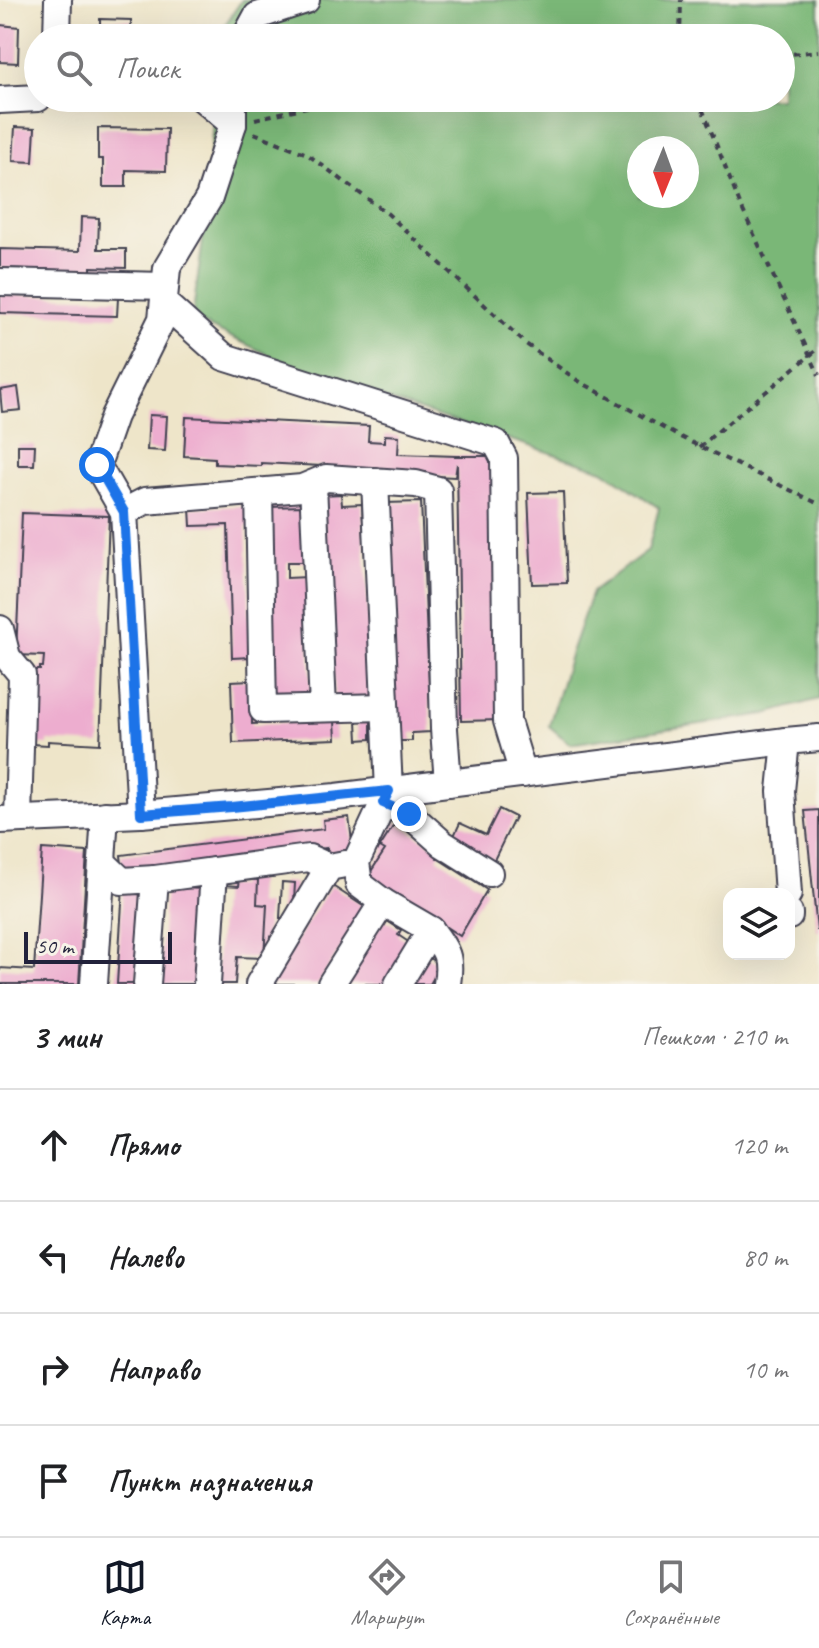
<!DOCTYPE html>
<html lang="ru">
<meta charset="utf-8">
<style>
body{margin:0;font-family:Caveat,sans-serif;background:#f6f6f6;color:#202124}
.controls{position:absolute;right:24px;bottom:24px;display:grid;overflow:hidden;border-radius:16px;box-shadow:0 8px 32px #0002}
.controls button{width:72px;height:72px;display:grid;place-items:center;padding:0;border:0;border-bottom:2px solid #e0e0e0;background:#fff;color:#202124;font:40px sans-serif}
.compass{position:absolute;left:627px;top:136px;width:72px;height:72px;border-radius:50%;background:#fff;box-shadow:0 8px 32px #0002;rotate:181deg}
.scale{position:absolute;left:24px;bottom:20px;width:148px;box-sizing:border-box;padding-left:8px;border:4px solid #22223b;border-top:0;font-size:22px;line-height:28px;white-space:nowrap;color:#22223b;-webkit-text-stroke:6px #f7f3e8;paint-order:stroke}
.stop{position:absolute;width:24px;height:24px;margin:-18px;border:6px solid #1a73e8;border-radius:50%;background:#fff}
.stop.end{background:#1a73e8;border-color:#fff;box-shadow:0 2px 8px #0008}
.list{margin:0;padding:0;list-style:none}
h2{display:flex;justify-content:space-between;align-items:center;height:104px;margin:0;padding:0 32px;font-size:34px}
h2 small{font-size:26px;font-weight:400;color:#757577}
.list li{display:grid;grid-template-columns:52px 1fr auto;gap:24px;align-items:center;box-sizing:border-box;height:112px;padding:0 32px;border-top:2px solid #e0e0e0}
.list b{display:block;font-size:30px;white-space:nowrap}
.list em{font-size:26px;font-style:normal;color:#757577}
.icon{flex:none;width:44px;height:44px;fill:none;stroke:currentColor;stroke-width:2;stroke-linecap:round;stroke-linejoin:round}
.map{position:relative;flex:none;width:819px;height:984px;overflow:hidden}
.search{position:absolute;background:#fff;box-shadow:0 8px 32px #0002;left:24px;right:24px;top:24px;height:88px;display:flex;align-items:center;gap:20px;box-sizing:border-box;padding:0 28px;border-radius:44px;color:#757577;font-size:30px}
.sheet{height:552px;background:#fff}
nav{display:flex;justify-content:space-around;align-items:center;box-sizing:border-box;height:112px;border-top:2px solid #e0e0e0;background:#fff;font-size:22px;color:#757577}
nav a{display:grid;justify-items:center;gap:4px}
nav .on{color:#111827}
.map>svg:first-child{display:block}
.forest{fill:#7ab777;stroke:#4e6c59;stroke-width:2;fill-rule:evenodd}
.building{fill:#edadcf}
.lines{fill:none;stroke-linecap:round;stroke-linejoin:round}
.minor-casing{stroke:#413f50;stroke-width:30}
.path{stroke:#413f50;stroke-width:4;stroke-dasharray:6 6;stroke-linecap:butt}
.minor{stroke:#fff;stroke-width:26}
.route{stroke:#1a73e8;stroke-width:10}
</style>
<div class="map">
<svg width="819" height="984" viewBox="0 0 819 984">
<rect width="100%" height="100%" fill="#f7f3e8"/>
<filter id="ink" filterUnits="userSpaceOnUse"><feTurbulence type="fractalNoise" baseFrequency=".0125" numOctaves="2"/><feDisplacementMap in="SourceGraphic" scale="16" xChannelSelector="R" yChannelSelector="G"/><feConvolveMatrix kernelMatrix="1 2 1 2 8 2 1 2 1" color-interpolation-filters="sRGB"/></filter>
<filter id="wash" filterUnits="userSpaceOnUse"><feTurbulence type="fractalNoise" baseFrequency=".006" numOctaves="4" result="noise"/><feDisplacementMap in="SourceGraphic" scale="32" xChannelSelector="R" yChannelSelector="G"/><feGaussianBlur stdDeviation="1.8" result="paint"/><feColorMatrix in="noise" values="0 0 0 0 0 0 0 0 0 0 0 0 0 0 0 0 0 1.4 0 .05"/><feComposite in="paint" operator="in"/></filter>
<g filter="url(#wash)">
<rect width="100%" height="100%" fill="#eee5c9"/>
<path class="forest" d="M242 0H819V699L766 714 570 744 549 726 570 655 592 592 648 550 659 508 603 470 391 401 284 362 192 319 203 240 215 98H781V38H221L222 29ZM639 148H687V196H639Z"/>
<g id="blocks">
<g class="building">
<path d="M100 19 131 20V38H100Z"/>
<path d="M0 25 19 27 18 63 0 62Z"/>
<path d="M15 127 35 128 33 162 13 161Z"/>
<path d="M98 128 167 129 166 171 126 170V187H103V159H98Z"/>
<path d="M81 217 99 218 98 249H126V268L91 267V271L0 268V249L80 251Z"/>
<path d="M0 295 118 298 117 316 0 313Z"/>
<path d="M18 387 21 410 2 412 0 390Z"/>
<path d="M149 415 167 416 165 451 147 450Z"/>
<path d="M186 417 369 426 368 441 385 442V435L399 436 398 454 456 456H496L501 720 461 721 457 464 455 477 322 470V466L261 463V466L215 464V458L184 456Z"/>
<path d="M18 445H35L34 465H18Z"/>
<path d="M563 492 567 583 532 584 528 493Z"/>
<path d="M341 494 342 505 362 504 373 697 335 699 323 495Z"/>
<path d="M421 502 431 732 412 733V741H395L385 503Z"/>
<path d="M251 506V526H246L251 657 232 658 228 525 191 526 190 508Z"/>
<path d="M304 506 306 562H287V578L308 577 311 697 274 698 269 507Z"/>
<path d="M22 513 109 516 100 744 48 741V745L31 744 34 670H40V667H43L44 656 16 655Z"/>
<path d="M251 680 252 724 335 721 336 739 233 743 231 681Z"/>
<path d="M371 720V739L358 740 357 721Z"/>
<path d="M499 809 515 817 494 860 452 840 460 823 486 835Z"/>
<path d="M819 810V930H817L805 811Z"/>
<path d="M349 817 353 850 327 853V848L123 874 121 855 324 829 323 820Z"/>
<path d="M396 822 441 851 437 858 487 890 460 936 368 876 385 850 380 847Z"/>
<path d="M42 849 87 852 79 984H0V968L34 970Z"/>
<path d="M240 879 258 880 257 904 267 905 264 958 237 957 235 984H216L222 885 239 886Z"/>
<path d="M282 882 295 883 293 918H280Z"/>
<path d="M331 885 366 908 318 984H269Z"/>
<path d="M123 887 143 888 137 984H117Z"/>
<path d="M165 887 202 889 196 984H159Z"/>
<path d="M384 919 401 930 398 935 413 945 389 984H344Z"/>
<path d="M427 957 441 965 430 984H410Z"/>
</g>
</g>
</g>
<g filter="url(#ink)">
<use href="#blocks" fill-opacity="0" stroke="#413f50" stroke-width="2"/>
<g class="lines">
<defs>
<g id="minor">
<path d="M57 38 58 0"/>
<path d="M245 38 257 16 306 0"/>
<path d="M202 98 233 124"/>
<path d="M0 100 38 98"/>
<path d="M0 282 165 286"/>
<path d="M164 303 224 357 496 443 504 458 507 721 523 774"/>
<path d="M313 484 323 708"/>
<path d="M259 492 263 710 385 707"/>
<path d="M124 512 145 501 302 488 326 478 416 484 438 490 444 729 448 783"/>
<path d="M0 629 7 657 22 675 18 819"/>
<path d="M786 741 781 791 788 894"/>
<path d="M383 803 409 814 443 844 489 873"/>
<path d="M141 814 124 512 97 465 114 416 162 319 167 268 209 198 233 124V98"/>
<path d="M0 820 141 814 336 797 786 741 819 738"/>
<path d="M102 862 122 881 155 879 147 984"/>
<path d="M155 879 309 858 329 867"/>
<path d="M383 902 431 930 398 984"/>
<path d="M789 913V916"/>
<path d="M431 930C447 951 451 957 447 984"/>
<path d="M94 984 105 815"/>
<path d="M207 984 214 871"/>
<path d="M259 984 329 867 345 864"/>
<path d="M331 984 383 902 359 884 356 862 389 791 375 481"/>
</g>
</defs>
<use href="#minor" class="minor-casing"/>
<g class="path">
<path d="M680 38 681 0"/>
<path d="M781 55 819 51"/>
<path d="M698 98 739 202 819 375"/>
<path d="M255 119 311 106 395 105 427 98"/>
<path d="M254 133 307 154 388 214 526 344 577 380 676 435 819 504"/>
<path d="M699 447 819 348"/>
</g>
<use href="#minor" class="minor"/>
</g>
</g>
<g class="lines" filter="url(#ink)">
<path class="route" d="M97 465 124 512 141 814 232 807 389 791 383 803 409 814"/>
</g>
</svg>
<div class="controls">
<button><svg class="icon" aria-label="layers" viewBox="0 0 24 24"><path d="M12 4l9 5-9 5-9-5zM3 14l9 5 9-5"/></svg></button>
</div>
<svg class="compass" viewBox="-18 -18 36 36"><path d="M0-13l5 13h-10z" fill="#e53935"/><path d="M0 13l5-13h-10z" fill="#757577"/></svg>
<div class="scale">50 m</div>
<div class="stop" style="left:97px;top:465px"></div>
<div class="stop end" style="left:409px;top:814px"></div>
<div class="search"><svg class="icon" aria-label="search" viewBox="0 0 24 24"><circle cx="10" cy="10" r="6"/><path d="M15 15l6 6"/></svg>Поиск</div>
</div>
<section class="sheet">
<h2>3 мин<small>Пешком · 210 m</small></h2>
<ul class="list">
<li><svg class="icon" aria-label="ahead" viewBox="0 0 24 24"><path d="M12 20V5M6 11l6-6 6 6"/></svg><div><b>Прямо</b></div><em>120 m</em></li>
<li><svg class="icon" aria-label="left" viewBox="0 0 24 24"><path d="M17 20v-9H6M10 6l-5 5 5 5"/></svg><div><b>Налево</b></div><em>80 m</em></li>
<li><svg class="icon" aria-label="right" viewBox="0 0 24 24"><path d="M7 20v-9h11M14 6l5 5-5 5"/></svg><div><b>Направо</b></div><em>10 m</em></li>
<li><svg class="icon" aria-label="arrive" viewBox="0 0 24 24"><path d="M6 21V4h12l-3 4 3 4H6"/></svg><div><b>Пункт назначения</b></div></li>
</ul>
</section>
<nav>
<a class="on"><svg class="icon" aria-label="map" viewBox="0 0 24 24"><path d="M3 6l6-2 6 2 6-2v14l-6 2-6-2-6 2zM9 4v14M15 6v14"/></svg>Карта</a>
<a><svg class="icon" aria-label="directions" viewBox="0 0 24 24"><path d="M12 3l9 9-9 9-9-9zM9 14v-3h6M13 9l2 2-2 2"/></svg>Маршрут</a>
<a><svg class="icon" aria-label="saved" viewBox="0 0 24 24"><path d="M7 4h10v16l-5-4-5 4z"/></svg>Сохранённые</a>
</nav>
